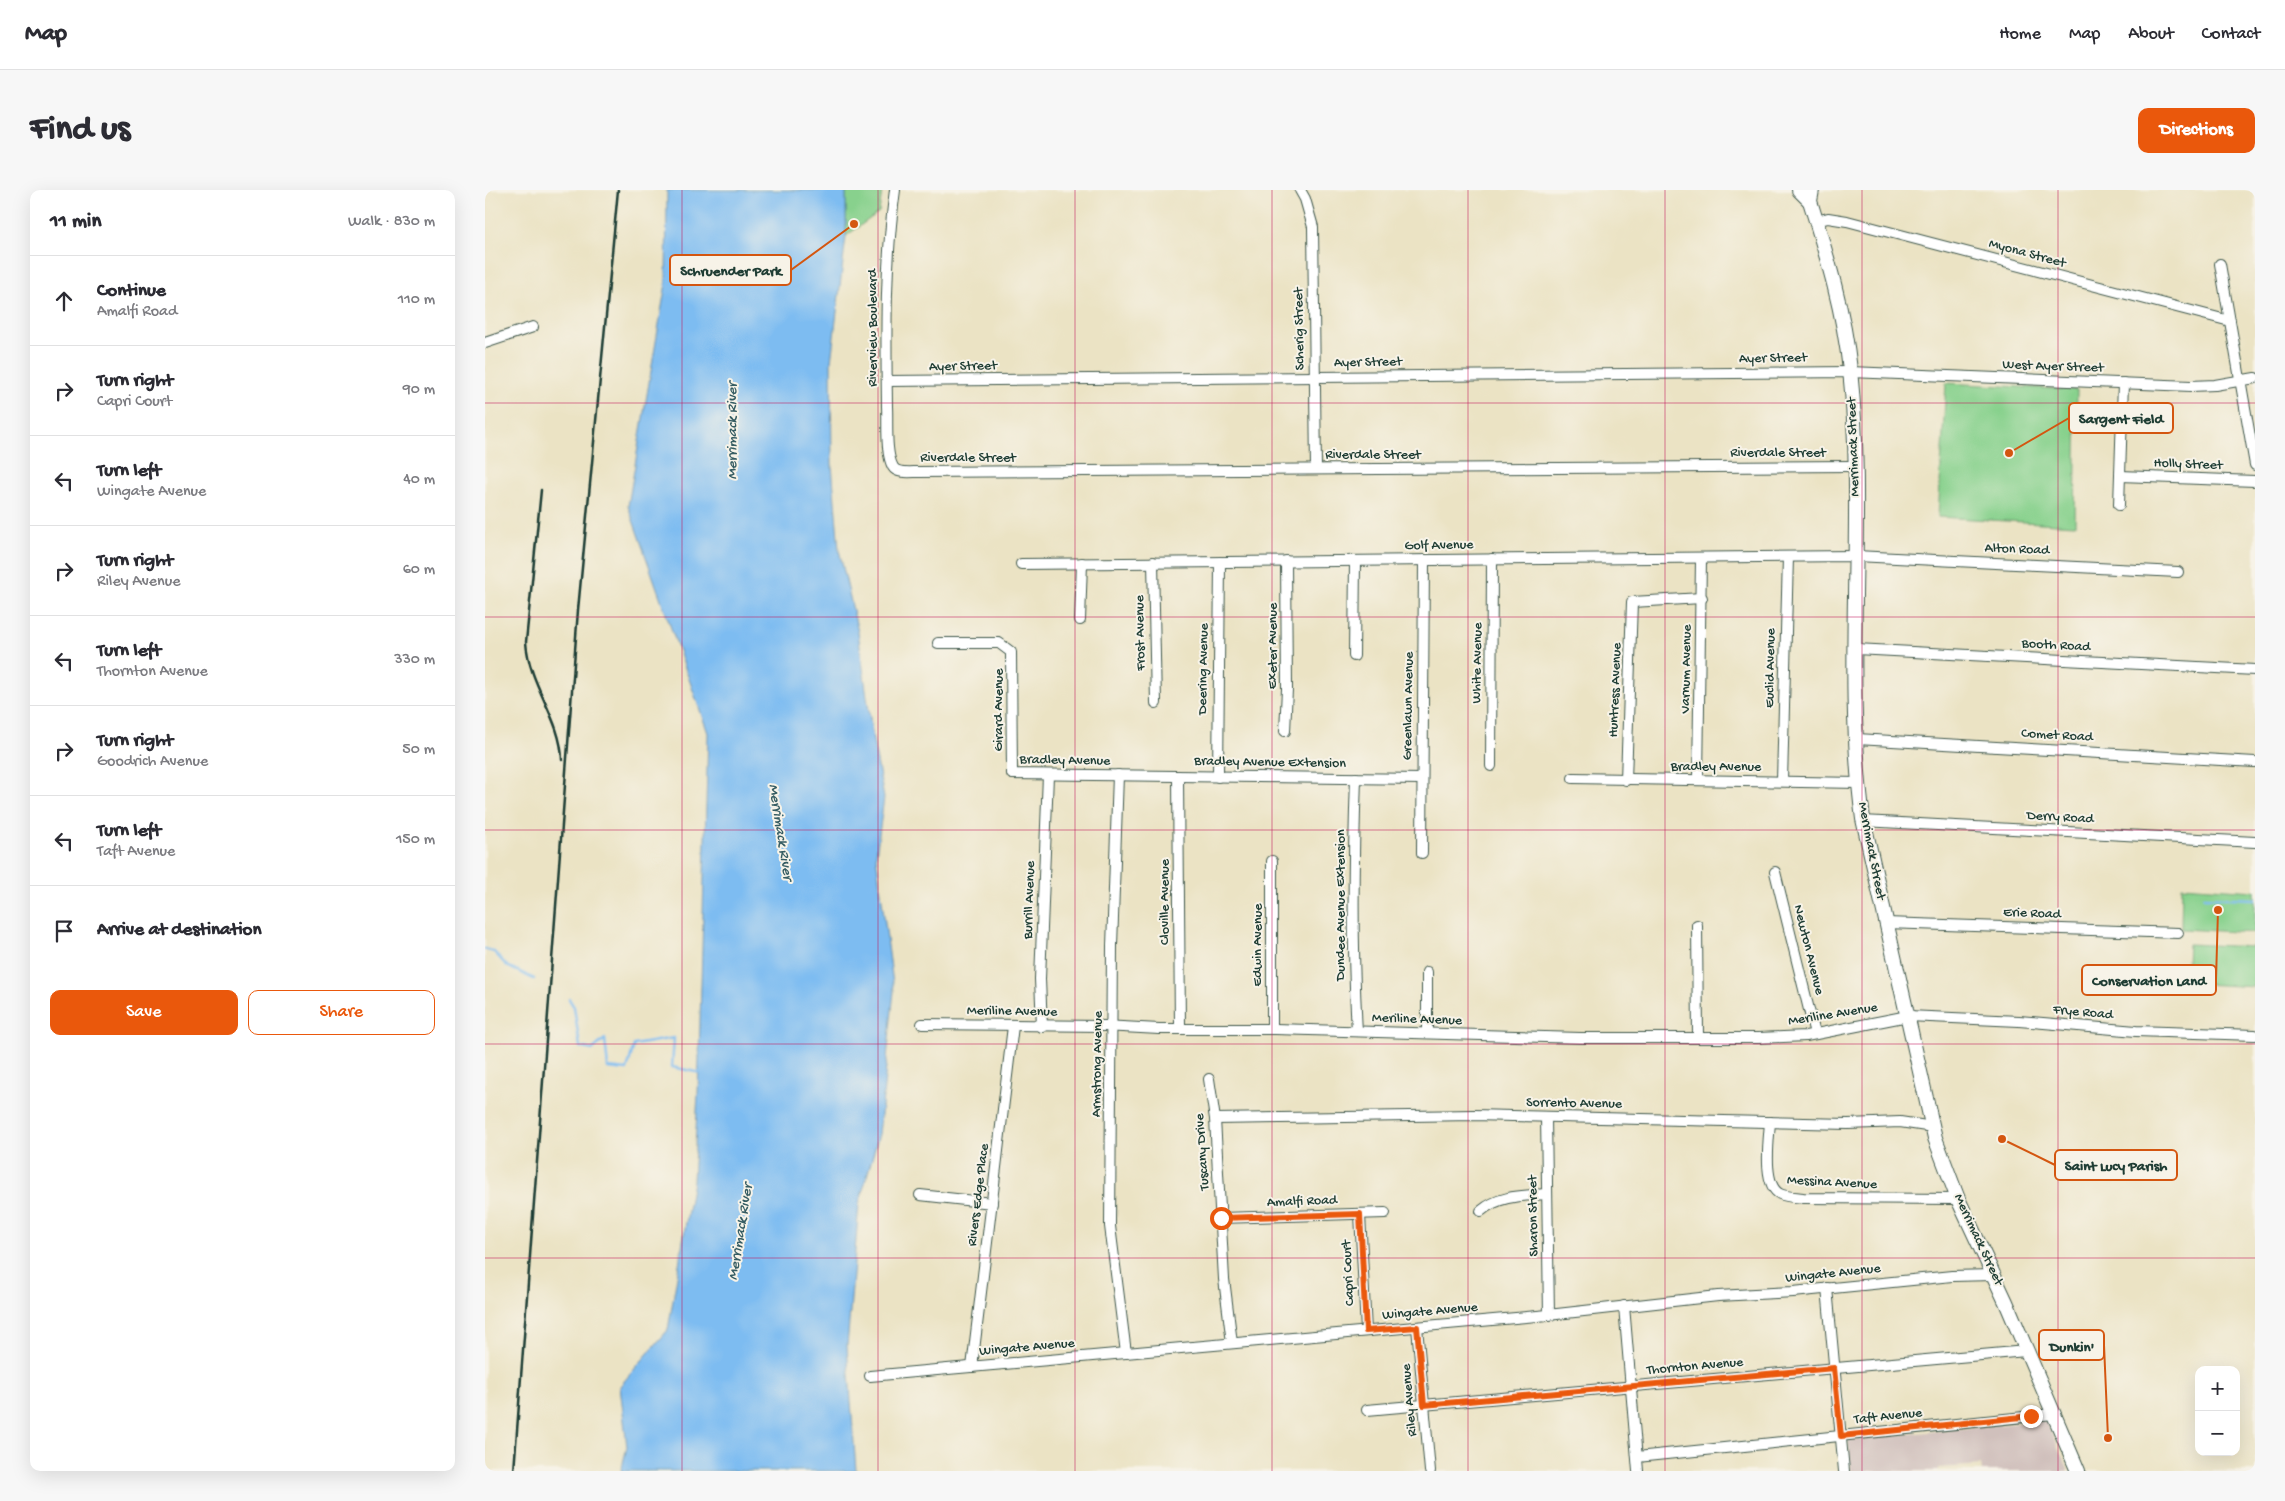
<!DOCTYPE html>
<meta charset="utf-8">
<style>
body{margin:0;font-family:"Gochi Hand",sans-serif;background:#f7f7f7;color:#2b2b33}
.controls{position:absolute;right:15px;bottom:15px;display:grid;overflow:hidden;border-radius:10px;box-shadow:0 5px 20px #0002}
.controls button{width:45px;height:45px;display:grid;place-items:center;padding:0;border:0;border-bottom:1px solid #e1e1e2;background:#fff;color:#2b2b33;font:25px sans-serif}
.stop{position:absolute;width:15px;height:15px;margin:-11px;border:4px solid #ea580c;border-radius:50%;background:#fff}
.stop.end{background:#ea580c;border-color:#fff;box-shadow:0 1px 5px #0008}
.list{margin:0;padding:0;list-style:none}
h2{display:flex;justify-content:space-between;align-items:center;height:65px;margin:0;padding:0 20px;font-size:21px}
h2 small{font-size:16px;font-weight:400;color:#7c7c81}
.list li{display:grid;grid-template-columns:32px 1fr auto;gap:15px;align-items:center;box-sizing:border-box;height:90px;padding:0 20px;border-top:1px solid #e1e1e2}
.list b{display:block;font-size:19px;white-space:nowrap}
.list p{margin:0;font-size:16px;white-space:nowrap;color:#7c7c81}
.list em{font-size:16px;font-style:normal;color:#7c7c81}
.actions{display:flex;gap:10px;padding:15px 20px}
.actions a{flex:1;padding:11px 0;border:1px solid #ea580c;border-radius:10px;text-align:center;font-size:18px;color:#ea580c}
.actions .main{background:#ea580c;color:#fff}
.icon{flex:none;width:28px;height:28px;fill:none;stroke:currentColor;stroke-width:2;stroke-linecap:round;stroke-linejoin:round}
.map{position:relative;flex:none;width:1770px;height:1281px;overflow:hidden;border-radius:10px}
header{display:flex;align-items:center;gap:30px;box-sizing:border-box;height:70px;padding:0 25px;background:#fff;border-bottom:1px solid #e1e1e2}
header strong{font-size:24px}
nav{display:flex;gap:28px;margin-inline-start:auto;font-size:18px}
.intro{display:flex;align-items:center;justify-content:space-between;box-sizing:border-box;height:120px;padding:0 30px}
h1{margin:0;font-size:35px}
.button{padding:12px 22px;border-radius:10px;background:#ea580c;color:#fff;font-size:18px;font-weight:700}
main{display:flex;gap:30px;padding:0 30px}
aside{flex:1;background:#fff;border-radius:10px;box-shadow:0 5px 20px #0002}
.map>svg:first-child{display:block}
.industrial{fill:#d0c0bc}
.green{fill:#88d18d;stroke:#548760}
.water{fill:#7dbcf1;stroke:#4e7c92}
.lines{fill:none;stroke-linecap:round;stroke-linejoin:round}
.stream{stroke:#7dbcf1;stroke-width:2.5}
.street-casing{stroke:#3e564a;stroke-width:12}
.secondary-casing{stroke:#3e564a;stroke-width:16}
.street{stroke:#fff;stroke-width:10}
.secondary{stroke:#fff;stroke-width:14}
.rail{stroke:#1f3d34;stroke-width:2.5}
.route{stroke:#ea580c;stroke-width:6}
.grid{fill:none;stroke:#c2185b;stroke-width:1;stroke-opacity:0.55}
.labels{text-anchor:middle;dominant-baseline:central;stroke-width:4;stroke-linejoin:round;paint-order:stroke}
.street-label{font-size:14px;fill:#1f3d34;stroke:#f7f3e8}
.water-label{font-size:15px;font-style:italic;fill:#365d63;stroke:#f7f3e8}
.leader{fill:none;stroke:#d45610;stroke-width:2}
.callout-dot{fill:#d45610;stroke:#f7f3e8;stroke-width:2}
.callout{fill:#f7f3e8;stroke:#d45610;stroke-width:2}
.callout-label{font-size:15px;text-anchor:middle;font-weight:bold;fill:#1f3d34}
</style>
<header>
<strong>Map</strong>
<nav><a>Home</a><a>Map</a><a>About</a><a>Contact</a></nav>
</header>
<div class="intro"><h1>Find us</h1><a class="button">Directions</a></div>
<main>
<aside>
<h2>11 min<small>Walk · 830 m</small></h2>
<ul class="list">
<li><svg class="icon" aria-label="ahead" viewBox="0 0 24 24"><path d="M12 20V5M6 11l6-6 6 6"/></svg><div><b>Continue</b><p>Amalfi Road</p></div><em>110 m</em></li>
<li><svg class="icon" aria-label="right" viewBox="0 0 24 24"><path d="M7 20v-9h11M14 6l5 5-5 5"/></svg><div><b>Turn right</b><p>Capri Court</p></div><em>90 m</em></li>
<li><svg class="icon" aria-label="left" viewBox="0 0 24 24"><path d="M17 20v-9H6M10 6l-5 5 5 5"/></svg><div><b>Turn left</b><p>Wingate Avenue</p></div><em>40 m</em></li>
<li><svg class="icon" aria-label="right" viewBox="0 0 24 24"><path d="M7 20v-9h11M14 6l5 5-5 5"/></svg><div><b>Turn right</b><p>Riley Avenue</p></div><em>60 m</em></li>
<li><svg class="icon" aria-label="left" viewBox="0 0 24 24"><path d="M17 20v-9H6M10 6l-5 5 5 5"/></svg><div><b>Turn left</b><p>Thornton Avenue</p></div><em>330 m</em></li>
<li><svg class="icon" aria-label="right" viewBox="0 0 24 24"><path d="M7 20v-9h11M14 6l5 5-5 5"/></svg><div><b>Turn right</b><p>Goodrich Avenue</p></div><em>50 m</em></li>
<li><svg class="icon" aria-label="left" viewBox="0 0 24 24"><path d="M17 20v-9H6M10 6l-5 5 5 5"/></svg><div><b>Turn left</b><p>Taft Avenue</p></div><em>150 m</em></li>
<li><svg class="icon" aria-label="arrive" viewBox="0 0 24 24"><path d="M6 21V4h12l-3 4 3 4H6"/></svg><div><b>Arrive at destination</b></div></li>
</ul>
<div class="actions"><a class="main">Save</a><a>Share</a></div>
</aside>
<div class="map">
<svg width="1770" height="1281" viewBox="0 0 1770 1281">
<rect width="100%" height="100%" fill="#f7f3e8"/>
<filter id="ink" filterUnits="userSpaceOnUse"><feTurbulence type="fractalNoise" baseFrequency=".02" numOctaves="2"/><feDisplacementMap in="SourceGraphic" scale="10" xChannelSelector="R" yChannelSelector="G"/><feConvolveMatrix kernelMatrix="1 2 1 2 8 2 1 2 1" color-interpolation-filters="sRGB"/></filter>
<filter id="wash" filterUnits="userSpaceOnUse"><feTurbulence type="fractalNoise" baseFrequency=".0096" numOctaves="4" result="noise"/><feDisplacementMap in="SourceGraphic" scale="20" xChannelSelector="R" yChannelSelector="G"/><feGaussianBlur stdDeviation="1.12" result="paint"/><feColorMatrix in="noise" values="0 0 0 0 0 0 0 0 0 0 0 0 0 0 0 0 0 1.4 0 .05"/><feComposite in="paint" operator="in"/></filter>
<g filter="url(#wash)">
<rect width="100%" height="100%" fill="#ebe3c4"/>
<path class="industrial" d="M1553 1231 1561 1232 1584 1281H1497L1496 1275 1453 1278V1281H1366L1363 1250Z"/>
<g class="green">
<path d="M361 0H397L394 22 361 46Z"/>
<path d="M1461 193 1592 200 1590 335 1453 327Z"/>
<path d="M1697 696 1770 701V743L1696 739Z"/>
<path d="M1703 754 1770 757V797L1701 793Z"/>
</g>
<path class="water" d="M182 0H361V46L346 172 347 275 354 360 373 442 388 550 399 608 391 665 409 801 394 944 374 1014 362 1156 371 1281H136L142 1257 135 1196 183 1140 208 991 213 904 223 543 143 316 181 93Z"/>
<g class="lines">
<g class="stream">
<path d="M1719 707 1770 709"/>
<path d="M0 759 9 762 22 776 49 789"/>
<path d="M84 809 89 817 95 857 107 860 120 849 123 878 142 880 149 855 189 848 187 877 216 883"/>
</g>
</g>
</g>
<g filter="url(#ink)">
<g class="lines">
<defs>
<g id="street">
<path d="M410 0C400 72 401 144 402 216 403 232 400 263 408 277 412 284 426 282 433 282L1370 276"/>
<path d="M815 0 820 9 828 37 831 279"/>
<path d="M1331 31 1343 28 1362 31 1745 131"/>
<path d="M1735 74 1770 275"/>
<path d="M0 153 48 137"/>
<path d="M402 191 1365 182 1706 196 1730 195 1770 188"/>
<path d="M1635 286 1770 291"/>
<path d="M1634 315 1638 193"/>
<path d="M668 372 671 513"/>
<path d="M536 374 1371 366 1693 382"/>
<path d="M595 430 597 373"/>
<path d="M453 453H514L526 462 527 584 937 589"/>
<path d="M1371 459 1770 480"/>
<path d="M869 466 870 371"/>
<path d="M800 541 802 499 801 371"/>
<path d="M1372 549 1770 572"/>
<path d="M1006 576 1007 369"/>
<path d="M633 585 627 756 625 1036 641 1163"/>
<path d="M693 586 695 838"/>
<path d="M733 587 735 372"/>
<path d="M871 588C868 673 867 757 872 841"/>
<path d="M1088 588 1374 593"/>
<path d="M1141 590 1147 412 1217 408"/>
<path d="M1213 590 1216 368"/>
<path d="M1297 591 1303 367"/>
<path d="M1378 631 1770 652"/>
<path d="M937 663 939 370"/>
<path d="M1290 682 1330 844"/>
<path d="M1401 733 1693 743"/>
<path d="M1212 735 1213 848"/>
<path d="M942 782V843"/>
<path d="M437 834 619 836 674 839H790L1096 848H1273L1321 846 1423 826 1534 831 1651 841 1770 845"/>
<path d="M557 837 555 789 563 585"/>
<path d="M787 839V671"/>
<path d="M724 889 730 929 739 1089 747 1153"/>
<path d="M1061 927 1064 1125"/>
<path d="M730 929 989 925 1363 934 1415 932 1448 937"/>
<path d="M1285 932C1284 949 1277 995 1295 1004 1301 1007 1311 1007 1318 1008L1473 1009"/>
<path d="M435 1005 507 1013"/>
<path d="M996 1021C1015 1005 1038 1006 1062 1004"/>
<path d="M875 1024 881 1141"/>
<path d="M736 1028 900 1023"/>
<path d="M1342 1098 1359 1281"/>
<path d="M1139 1116 1153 1281"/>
<path d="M932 1137 945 1281"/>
<path d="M487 1177 528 836"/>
<path d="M385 1186 1063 1125 1233 1106 1308 1102 1467 1086 1508 1085"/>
<path d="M882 1220 1541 1161"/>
<path d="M1152 1267 1568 1224"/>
</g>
<g id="secondary">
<path d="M1314 0 1325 11"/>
<path d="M1327 0 1325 11C1342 66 1359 122 1365 180 1381 329 1358 481 1378 629L1450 948 1473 1009 1521 1112 1593 1281"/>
</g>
</defs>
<use href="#street" class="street-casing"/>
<use href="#secondary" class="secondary-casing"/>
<use href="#street" class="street"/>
<use href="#secondary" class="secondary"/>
<g class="rail">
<path d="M56 300 41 452C44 496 76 528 77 570"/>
<path d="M29 1281 93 420 133 0"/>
</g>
</g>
</g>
<g class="lines" filter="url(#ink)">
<path class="route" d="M736 1028 875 1024 881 1141 932 1137 939 1215 1349 1178 1356 1246 1546 1226"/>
</g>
<path class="grid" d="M197 0V1281M393 0V1281M590 0V1281M787 0V1281M983 0V1281M1180 0V1281M1377 0V1281M1573 0V1281M0 213H1770M0 427H1770M0 640H1770M0 854H1770M0 1068H1770"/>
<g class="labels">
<g class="street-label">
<text transform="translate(1542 64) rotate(15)">Myona Street</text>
<text transform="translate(388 138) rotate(-90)">Riverview Boulevard</text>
<text transform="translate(815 139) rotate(-91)">Scherig Street</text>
<text transform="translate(1288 169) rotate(-1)">Ayer Street</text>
<text transform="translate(883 173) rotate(-1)">Ayer Street</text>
<text transform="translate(478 177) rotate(-1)">Ayer Street</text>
<text transform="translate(1568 177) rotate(2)">West Ayer Street</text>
<text transform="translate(1369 257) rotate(-92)">Merrimack Street</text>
<text x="1293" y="263">Riverdale Street</text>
<text x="888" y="265">Riverdale Street</text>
<text x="483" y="268">Riverdale Street</text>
<text transform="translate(1703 275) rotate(2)">Holly Street</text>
<text transform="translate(954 356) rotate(-1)">Golf Avenue</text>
<text transform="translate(1532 360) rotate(2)">Alton Road</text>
<text transform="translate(656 443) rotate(-91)">Frost Avenue</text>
<text transform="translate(788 456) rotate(-90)">Exeter Avenue</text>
<text transform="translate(1571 456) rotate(3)">Booth Road</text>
<text transform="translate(993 473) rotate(-89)">White Avenue</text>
<text transform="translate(1286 478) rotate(-89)">Euclid Avenue</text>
<text transform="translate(719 479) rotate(-89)">Deering Avenue</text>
<text transform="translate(1202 479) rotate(-89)">Varnum Avenue</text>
<text transform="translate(1131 500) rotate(-88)">Huntress Avenue</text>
<text transform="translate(924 516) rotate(-89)">Greenlawn Avenue</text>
<text transform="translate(514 520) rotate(-90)">Girard Avenue</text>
<text transform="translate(1572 546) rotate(3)">Comet Road</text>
<text transform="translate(580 571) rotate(1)">Bradley Avenue</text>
<text transform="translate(785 573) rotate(1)">Bradley Avenue Extension</text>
<text x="1231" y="577">Bradley Avenue</text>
<text transform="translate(1575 628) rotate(3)">Derry Road</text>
<text transform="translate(1386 661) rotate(79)">Merrimack Street</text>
<text transform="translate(545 710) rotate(-88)">Burrill Avenue</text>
<text transform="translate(680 712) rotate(-90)">Cloville Avenue</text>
<text transform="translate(856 715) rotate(-90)">Dundee Avenue Extension</text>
<text transform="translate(1547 724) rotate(2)">Erie Road</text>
<text transform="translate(773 755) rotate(-90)">Edwin Avenue</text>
<text transform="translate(1323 760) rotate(76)">Newton Avenue</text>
<text transform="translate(527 822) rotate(1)">Meriline Avenue</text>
<text transform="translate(1598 823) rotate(5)">Frye Road</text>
<text transform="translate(1348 825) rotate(-9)">Meriline Avenue</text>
<text transform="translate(932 830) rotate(2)">Meriline Avenue</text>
<text transform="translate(613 874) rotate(-89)">Armstrong Avenue</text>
<text transform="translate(1089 914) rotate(1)">Sorrento Avenue</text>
<text transform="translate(718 962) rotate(-94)">Tuscany Drive</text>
<text transform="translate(1347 993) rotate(3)">Messina Avenue</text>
<text transform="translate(494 1005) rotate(-83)">Rivers Edge Place</text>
<text transform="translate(817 1012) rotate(-2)">Amalfi Road</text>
<text transform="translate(1049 1026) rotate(-91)">Sharon Street</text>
<text transform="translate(1493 1050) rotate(65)">Merrimack Street</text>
<text transform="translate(864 1083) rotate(-93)">Capri Court</text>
<text transform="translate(1348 1084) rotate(-6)">Wingate Avenue</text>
<text transform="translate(945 1122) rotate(-5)">Wingate Avenue</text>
<text transform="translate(542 1158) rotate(-5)">Wingate Avenue</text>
<text transform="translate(1210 1177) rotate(-5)">Thornton Avenue</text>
<text transform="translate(925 1210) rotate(-95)">Riley Avenue</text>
<text transform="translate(1403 1227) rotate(-6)">Taft Avenue</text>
</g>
<g class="water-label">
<text transform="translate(248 241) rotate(-90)">Merrimack River</text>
<text transform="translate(295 642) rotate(81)">Merrimack River</text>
<text transform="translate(256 1042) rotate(-81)">Merrimack River</text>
</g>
</g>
<path class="leader" d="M369 34L306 80M1524 263L1584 228M1733 720L1731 790M1517 949L1570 975M1623 1248L1619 1155"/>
<g class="callout-dot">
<circle cx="369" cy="34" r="5"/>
<circle cx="1524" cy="263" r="5"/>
<circle cx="1733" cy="720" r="5"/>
<circle cx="1517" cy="949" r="5"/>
<circle cx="1623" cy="1248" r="5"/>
</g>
<g class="callout">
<rect x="185" y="65" width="121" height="30" rx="5"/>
<rect x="1584" y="213" width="104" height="30" rx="5"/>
<rect x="1597" y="775" width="134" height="30" rx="5"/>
<rect x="1570" y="960" width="122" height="30" rx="5"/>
<rect x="1554" y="1140" width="65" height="30" rx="5"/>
</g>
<g class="callout-label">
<text x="246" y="85">Schruender Park</text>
<text x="1636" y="233">Sargent Field</text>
<text x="1664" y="795">Conservation Land</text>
<text x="1631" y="980">Saint Lucy Parish</text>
<text x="1587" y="1161">Dunkin'</text>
</g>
</svg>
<div class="controls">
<button>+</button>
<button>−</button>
</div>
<div class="stop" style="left:736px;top:1028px"></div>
<div class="stop end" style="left:1546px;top:1226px"></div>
</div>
</main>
